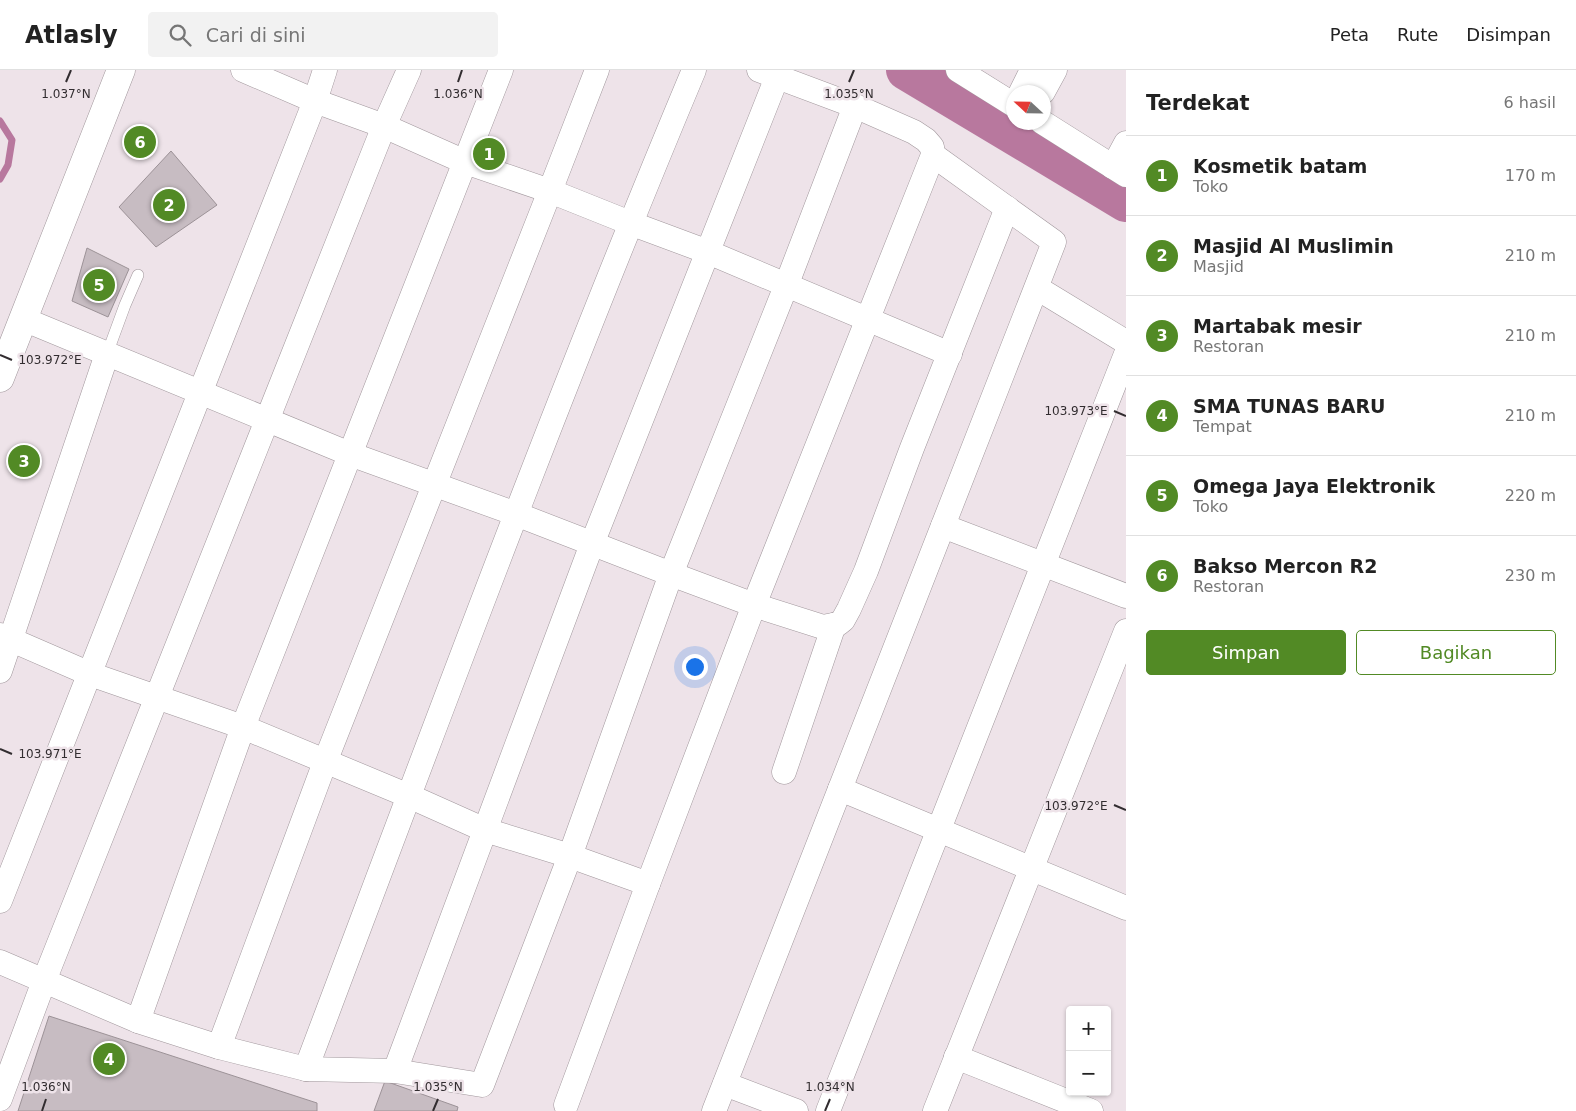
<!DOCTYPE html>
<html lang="id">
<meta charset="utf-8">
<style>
body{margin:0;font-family:"DejaVu Sans",sans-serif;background:#f2f2f2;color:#222}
.controls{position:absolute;right:15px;bottom:15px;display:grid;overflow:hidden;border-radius:5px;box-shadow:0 1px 4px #0004}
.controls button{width:45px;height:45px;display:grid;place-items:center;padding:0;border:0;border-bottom:1px solid #e0e0e0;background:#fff;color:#222;font:25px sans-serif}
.compass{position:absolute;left:1006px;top:15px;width:45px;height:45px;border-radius:50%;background:#fff;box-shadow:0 1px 4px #0004;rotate:292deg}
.you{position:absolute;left:694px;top:596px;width:18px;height:18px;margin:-12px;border:4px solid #fff;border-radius:50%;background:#1a73e8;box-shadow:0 0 0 8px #1a73e833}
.badge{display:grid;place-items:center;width:32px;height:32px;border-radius:50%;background:#528a25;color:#fff;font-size:16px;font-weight:700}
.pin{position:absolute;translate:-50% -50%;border:2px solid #fff;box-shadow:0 1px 5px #0006}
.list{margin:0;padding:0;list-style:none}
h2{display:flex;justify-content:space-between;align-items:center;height:65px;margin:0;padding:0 20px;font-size:21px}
h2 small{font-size:16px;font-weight:400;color:#767676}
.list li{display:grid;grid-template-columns:32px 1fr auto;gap:15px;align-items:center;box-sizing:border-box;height:80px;padding:0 20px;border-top:1px solid #e0e0e0}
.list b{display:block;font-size:19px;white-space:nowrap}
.list p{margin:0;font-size:16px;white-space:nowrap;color:#767676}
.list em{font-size:16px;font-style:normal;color:#767676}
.actions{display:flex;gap:10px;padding:15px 20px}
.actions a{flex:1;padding:11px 0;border:1px solid #528a25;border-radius:5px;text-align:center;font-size:18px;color:#528a25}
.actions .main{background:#528a25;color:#fff}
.icon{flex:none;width:28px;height:28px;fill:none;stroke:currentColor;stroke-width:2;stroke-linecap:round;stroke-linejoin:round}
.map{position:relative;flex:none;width:1126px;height:1041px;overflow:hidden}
header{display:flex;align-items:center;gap:30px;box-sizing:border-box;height:70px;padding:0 25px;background:#fff;border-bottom:1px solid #e0e0e0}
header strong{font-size:24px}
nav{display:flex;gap:28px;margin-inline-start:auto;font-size:18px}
.search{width:350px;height:45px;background:#f2f2f2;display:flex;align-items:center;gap:12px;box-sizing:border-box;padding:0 18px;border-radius:5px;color:#767676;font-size:19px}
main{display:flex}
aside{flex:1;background:#fff}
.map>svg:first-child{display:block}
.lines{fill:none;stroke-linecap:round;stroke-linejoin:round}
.stream{stroke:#b8789e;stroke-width:7}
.river{stroke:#b8789e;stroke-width:40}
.building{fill:#c7bcc2;stroke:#9c9297}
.service-casing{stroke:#a1979c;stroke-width:12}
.minor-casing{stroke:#a1979c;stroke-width:25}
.tertiary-casing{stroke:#a1979c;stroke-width:29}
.service{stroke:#fff;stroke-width:11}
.minor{stroke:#fff;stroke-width:24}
.tertiary{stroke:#fff;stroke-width:28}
.ticks{fill:none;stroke:#322d30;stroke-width:2}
.ticks-label{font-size:12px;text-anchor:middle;fill:#322d30;stroke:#eee3e9;stroke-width:5;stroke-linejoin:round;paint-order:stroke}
</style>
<header>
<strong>Atlasly</strong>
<div class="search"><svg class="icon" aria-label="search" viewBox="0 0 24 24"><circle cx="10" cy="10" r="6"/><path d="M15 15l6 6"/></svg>Cari di sini</div>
<nav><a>Peta</a><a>Rute</a><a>Disimpan</a></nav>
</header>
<main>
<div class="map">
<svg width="1126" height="1041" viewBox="0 0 1126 1041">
<rect width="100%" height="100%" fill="#eee3e9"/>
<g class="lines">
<path class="stream" d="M0 51 12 70 8 95 0 109"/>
<path class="river" d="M906 0 1126 132"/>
</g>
<g class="building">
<path d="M171 81 217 135 156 177 119 137Z"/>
<path d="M87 178 129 199 108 247 72 231Z"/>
<path d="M49 946 317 1033V1041H18Z"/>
<path d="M385 1011 458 1037 457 1041H374Z"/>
</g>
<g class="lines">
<defs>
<path id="service" d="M107 284 125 235 138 205"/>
<g id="minor">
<path d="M243 0 315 31 384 56 465 92 550 121 630 153 708 182 950 284"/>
<path d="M958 0 1014 35"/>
<path d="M1021 22 1032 0"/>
<path d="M1043 22 1055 0"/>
<path d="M1042 52 1126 105"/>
<path d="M1113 97 1126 73"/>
<path d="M1037 218 1126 272"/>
<path d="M23 249 350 384 516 444 671 504 754 535 823 557 838 554 843 550 849 539 866 501 912 378 1007 138"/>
<path d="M943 456 1126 526"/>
<path d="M0 565 90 604 243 657 409 726 485 760 570 786 648 814"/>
<path d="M0 601 107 284"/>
<path d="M784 702 834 555"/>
<path d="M840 719 1126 838"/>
<path d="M0 831 315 31 325 0"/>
<path d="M0 892 138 951 219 977 306 999 395 1001 482 1015 570 786 671 504 786 216 855 36"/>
<path d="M138 951 243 657 501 0"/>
<path d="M219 977 325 692 550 121 597 0"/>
<path d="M956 987 1091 1041"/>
<path d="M306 999C432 665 556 329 694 0"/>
<path d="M395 1001 592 474 777 7"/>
<path d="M725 1014 796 1041"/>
<path d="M0 1029 44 911 384 56 409 0"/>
<path d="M566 1035 648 814 754 535 933 85 932 77 926 70 914 62 855 36 759 0"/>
<path d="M714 1041 1054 172 933 85"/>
<path d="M828 1041 1126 284"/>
<path d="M935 1041 1126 561"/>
</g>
<path id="tertiary" d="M0 308 121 0"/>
</defs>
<use href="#service" class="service-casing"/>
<use href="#minor" class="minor-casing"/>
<use href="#tertiary" class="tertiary-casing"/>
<use href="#service" class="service"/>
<use href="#minor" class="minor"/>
<use href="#tertiary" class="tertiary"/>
</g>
<path class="ticks" d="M66 12 71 0M458 12 462 0M849 12 854 0M0 285 12 290M1114 341 1126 346M0 679 12 684M1114 735 1126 740M42 1041 46 1029M433 1041 438 1029M825 1041 830 1029"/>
<g class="ticks-label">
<text x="66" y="28">1.037°N</text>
<text x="458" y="28">1.036°N</text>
<text x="849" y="28">1.035°N</text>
<text x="50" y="294">103.972°E</text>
<text x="1076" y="345">103.973°E</text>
<text x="50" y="688">103.971°E</text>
<text x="1076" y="740">103.972°E</text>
<text x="46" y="1021">1.036°N</text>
<text x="438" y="1021">1.035°N</text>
<text x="830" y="1021">1.034°N</text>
</g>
</svg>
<div class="controls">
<button>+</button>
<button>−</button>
</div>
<svg class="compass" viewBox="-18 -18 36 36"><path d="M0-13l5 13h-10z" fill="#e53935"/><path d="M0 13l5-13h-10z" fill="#767676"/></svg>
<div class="you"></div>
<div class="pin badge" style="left:489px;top:84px">1</div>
<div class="pin badge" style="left:169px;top:135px">2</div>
<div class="pin badge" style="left:24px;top:391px">3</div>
<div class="pin badge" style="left:109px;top:989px">4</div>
<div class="pin badge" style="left:99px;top:215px">5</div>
<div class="pin badge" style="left:140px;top:72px">6</div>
</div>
<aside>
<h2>Terdekat<small>6 hasil</small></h2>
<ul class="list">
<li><span class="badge">1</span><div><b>Kosmetik batam</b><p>Toko</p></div><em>170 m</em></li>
<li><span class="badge">2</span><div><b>Masjid Al Muslimin</b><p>Masjid</p></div><em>210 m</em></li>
<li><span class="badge">3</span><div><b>Martabak mesir</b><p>Restoran</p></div><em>210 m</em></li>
<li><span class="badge">4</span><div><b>SMA TUNAS BARU</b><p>Tempat</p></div><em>210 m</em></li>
<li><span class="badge">5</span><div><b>Omega Jaya Elektronik</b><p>Toko</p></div><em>220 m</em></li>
<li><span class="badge">6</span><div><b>Bakso Mercon R2</b><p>Restoran</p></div><em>230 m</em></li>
</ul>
<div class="actions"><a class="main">Simpan</a><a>Bagikan</a></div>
</aside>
</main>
